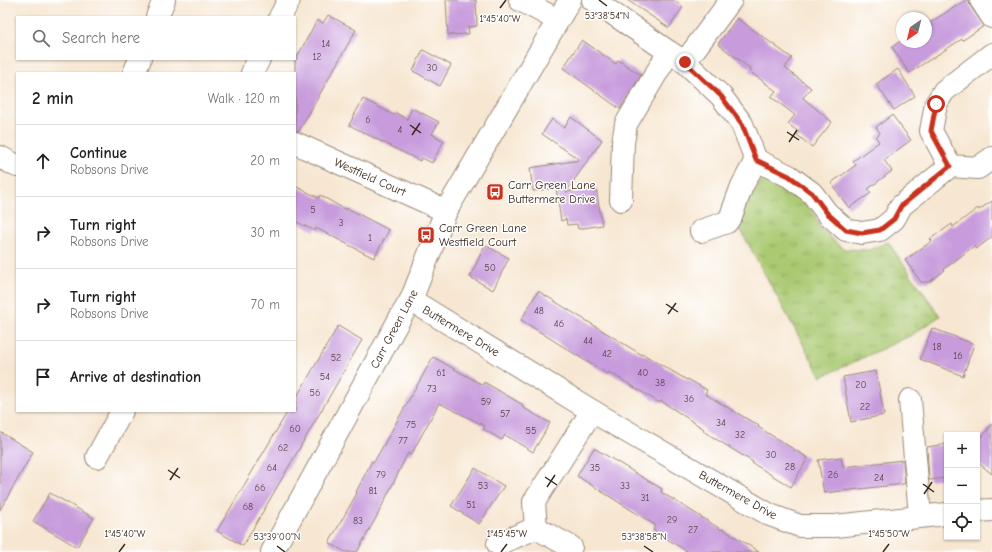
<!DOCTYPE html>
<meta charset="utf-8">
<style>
body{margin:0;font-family:"Comic Neue",sans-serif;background:#f2f2f2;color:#202124}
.controls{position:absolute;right:12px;bottom:12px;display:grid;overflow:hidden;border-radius:0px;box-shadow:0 1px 3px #0004}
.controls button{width:36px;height:36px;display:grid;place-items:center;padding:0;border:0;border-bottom:1px solid #e0e0e0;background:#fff;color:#202124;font:20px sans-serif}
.compass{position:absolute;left:896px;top:12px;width:36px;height:36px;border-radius:50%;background:#fff;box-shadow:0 1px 3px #0004;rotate:215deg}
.stop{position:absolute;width:12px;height:12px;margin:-9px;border:3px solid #c8321e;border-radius:50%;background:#fff}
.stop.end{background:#c8321e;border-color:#fff;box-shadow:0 1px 4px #0008}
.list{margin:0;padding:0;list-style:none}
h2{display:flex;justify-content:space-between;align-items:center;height:52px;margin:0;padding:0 16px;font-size:17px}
h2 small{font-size:13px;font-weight:400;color:#757577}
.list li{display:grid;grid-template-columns:26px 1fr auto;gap:12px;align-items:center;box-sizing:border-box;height:72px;padding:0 16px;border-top:1px solid #e0e0e0}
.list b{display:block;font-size:15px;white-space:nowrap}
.list p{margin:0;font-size:13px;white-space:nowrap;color:#757577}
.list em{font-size:13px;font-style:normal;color:#757577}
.icon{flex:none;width:22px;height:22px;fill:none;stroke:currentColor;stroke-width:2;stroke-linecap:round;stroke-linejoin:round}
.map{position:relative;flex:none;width:992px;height:552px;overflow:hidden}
.search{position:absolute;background:#fff;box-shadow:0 1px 3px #0004;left:16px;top:16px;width:280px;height:44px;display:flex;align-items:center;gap:10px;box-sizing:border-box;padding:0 14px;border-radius:0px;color:#757577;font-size:15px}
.panel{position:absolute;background:#fff;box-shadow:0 1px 3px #0004;left:16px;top:72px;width:280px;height:340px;border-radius:0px}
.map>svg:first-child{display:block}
.park{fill:url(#park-tufts);stroke:#727a48}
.building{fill:#c79bdc}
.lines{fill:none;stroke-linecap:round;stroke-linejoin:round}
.minor-casing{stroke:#998878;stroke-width:24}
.minor{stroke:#fff;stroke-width:22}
.route{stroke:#c8321e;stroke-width:5}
.ticks{fill:none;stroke:#3b2a1e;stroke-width:1.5}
.labels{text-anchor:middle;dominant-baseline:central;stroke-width:3;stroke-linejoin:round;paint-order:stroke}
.number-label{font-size:10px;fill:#5e464e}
.street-label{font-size:12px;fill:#3b2a1e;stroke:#fff}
.poi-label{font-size:12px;fill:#3b2a1e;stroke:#fff;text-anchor:start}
.ticks-label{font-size:10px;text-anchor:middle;fill:#3b2a1e;stroke:#fff;stroke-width:3;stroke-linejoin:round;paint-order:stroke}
</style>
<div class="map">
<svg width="992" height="552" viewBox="0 0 992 552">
<defs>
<pattern id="park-tufts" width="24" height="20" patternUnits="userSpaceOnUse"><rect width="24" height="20" fill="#aac971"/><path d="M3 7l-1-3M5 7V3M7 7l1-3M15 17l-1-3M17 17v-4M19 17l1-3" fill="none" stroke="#8ca35c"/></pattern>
</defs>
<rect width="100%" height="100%" fill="#fff"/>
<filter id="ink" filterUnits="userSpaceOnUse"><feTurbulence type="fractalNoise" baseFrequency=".025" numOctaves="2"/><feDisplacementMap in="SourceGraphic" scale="8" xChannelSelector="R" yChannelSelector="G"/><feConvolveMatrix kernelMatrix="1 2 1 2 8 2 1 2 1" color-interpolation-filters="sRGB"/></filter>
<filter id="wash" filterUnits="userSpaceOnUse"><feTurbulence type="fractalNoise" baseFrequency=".012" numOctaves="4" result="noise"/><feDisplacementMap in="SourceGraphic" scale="16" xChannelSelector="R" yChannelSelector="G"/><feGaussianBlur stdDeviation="0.9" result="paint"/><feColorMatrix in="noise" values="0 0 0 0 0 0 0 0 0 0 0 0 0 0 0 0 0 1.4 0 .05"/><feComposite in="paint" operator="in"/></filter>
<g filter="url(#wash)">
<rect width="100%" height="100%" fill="#f7e7d2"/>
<path class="park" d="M765 176 787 183 813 212 821 229 843 249 869 250 888 242 940 316 910 336 821 377 739 227 741 209Z"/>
<g id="blocks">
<g class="building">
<path d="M446 0H476L477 26 468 27 469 34 448 35Z"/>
<path d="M627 0H673L683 7 669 28Z"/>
<path d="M966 0H968L971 7 984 26 963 40 962 39 909 73 892 47 902 40V42H926V25Z"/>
<path d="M328 15 356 30 299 131H295V61L317 20 323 23Z"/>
<path d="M737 18 792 58 785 68 811 88 803 98 832 122 812 147 797 135 799 132 788 124 795 115 771 97 776 91 749 71 751 69 718 44Z"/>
<path d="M582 40 616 64 618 60 641 75 620 109 563 68Z"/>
<path d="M423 50 451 65 440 86 413 71Z"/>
<path d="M898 69 915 96 894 110 876 84Z"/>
<path d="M363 99 394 115 396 113 407 119 412 108 439 122 432 134 444 141 432 163 422 158 420 161 349 125Z"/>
<path d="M892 115 911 140 884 160 892 171 868 189 871 193 849 208 831 183 856 165 853 161 879 142 876 137 880 133 876 127Z"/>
<path d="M571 117 602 140 566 192 596 187 602 225 578 229 577 224 567 225 566 219 561 221 556 188 533 191 530 168 580 160 542 134 552 119 564 128Z"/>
<path d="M295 186 319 198 320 195 346 210 347 208 389 230 374 258 316 228 315 231 295 221Z"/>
<path d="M992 201V237L976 249 974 246 944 269 945 270 929 282H921L905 260 932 241 930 239 952 224 953 227 978 208 979 210Z"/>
<path d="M485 245 509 258 493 290 470 277Z"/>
<path d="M538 291 642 355 643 354 687 380 688 379 707 390 705 394 759 426 758 427 808 458 791 487 752 463 753 462 703 431 704 429 661 401 660 403 609 372 608 374 589 363 521 320Z"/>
<path d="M338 326 362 340 243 546 217 531 288 411H295V400Z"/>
<path d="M932 328 974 344 963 376 920 359Z"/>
<path d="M433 357 483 385 484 382 523 405 522 407 550 423 533 452 505 435 502 440 483 429 485 426 439 403 411 455 408 453 377 516 357 552H346L329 543 357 493 356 492 372 461 374 462Z"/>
<path d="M876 371 884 415 851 422 843 377Z"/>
<path d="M992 424V474L977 462V443Z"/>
<path d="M0 432 33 452 0 510Z"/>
<path d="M947 444V478L929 480 927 447Z"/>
<path d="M594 448 662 489 661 492 722 530 723 529 759 552H688L683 549 653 530 655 525 577 476Z"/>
<path d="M841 457 843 467 903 460 905 483H904V484L824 493 818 460Z"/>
<path d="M475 468 504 486 479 524 451 506Z"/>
<path d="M50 493 94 518 77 547 33 521Z"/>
</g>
</g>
</g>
<g filter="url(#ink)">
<use href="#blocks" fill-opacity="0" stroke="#998878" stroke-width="1"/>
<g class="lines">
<defs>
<g id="minor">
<path d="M520 0 558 20"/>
<path d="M593 0 669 52 685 62 721 96 742 124 756 160 789 176 812 193 827 213 846 230 862 233 880 230 894 219 901 206 950 166 931 131 936 104 944 91 992 54"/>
<path d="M981 0 992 17"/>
<path d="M157 17 164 0"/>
<path d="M280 17 289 0"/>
<path d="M685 62 731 0"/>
<path d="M134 73 140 59"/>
<path d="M252 73 259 59"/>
<path d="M295 143 446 211"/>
<path d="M0 157 17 166"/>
<path d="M950 166 978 168 992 158"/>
<path d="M621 200 623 143 626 124 669 52"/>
<path d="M701 231 727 222 731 216 742 186 756 160"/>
<path d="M411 300 592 411 770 515 800 526H835L947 514"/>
<path d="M910 400 920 516"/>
<path d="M97 457 122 411"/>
<path d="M977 511 992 510"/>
<path d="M536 528 571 547"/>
<path d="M498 544 536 528 534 502 592 411"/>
<path d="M272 552 400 318 411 300 446 211 570 0"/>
</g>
</defs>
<use href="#minor" class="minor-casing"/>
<use href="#minor" class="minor"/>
</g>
</g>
<g class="lines" filter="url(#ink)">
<path class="route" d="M685 62 721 96 742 124 756 160 789 176 812 193 827 213 846 230 862 233 880 230 894 219 901 206 950 166 931 131 936 104"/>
</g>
<path class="ticks" d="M599 0 607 6M500 8 506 0M410 125 421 133M787 132 799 140M412 135 420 123M789 142 797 130M666 304 678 312M668 314 676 303M168 470 180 478M545 477 557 485M170 480 178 468M923 484 934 492M547 487 555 475M924 494 932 482M277 546 285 552M644 546 653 552M119 552 125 544M501 552 507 544M883 552 889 544"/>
<defs>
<symbol id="bus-square" viewBox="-11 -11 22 22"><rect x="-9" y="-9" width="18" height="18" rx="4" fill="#c8321e" stroke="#fff"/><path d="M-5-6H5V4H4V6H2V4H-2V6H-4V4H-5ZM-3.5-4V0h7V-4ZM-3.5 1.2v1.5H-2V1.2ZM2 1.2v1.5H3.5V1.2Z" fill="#fff"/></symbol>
</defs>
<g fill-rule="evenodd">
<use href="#bus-square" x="485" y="182" width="20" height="20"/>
<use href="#bus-square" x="416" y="225" width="20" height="20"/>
</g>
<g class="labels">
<g class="number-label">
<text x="326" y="44">14</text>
<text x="317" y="57">12</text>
<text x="432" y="68">30</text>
<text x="368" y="120">6</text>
<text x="400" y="130">4</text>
<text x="313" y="210">5</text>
<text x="341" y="223">3</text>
<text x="370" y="238">1</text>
<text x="490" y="268">50</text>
<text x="539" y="311">48</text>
<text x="559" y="324">46</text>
<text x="588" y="341">44</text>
<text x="937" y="347">18</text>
<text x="607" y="354">42</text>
<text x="958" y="356">16</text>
<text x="336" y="358">52</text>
<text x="441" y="373">61</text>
<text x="643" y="373">40</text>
<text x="325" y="377">54</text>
<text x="660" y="383">38</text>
<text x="861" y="385">20</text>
<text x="432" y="389">73</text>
<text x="315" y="393">56</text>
<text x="689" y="399">36</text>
<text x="486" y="402">59</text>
<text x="865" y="407">22</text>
<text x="505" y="414">57</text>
<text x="721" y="423">34</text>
<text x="411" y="425">75</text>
<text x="295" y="429">60</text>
<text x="531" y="431">55</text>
<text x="740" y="435">32</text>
<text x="403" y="441">77</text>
<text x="283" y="448">62</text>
<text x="771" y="455">30</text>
<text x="790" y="467">28</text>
<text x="272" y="468">64</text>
<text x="595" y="468">35</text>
<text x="381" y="475">79</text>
<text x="833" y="475">26</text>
<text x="879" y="478">24</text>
<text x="483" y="486">53</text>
<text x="625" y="486">33</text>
<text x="260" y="488">66</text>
<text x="373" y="491">81</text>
<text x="645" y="498">31</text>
<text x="471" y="505">51</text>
<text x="248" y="507">68</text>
<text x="672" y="520">29</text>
<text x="358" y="521">83</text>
<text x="693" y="530">27</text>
</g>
<g class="street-label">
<text transform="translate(370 177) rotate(24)">Westfield Court</text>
<text transform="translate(394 329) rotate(-62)">Carr Green Lane</text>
<text transform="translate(461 331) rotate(31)">Buttermere Drive</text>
<text transform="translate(738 495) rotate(29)">Buttermere Drive</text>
</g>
<g class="poi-label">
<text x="508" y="185">Carr Green Lane<tspan x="508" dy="14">Buttermere Drive</tspan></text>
<text x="439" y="228">Carr Green Lane<tspan x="439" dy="14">Westfield Court</tspan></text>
</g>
</g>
<g class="ticks-label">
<text x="607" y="19">53°38'54"N</text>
<text x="500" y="22">1°45'40"W</text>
<text x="125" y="537">1°45'40"W</text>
<text x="507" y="537">1°45'45"W</text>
<text x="889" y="537">1°45'50"W</text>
<text x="277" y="540">53°39'00"N</text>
<text x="644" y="540">53°38'58"N</text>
</g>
</svg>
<div class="controls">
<button>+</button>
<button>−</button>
<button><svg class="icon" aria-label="locate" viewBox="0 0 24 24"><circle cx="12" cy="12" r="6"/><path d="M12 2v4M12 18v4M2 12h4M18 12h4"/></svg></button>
</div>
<svg class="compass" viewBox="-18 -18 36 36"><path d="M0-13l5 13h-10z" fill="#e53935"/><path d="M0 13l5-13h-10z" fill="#757577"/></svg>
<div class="stop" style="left:936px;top:104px"></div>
<div class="stop end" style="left:685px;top:62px"></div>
<div class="search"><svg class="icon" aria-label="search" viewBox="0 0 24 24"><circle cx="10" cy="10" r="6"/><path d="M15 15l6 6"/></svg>Search here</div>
<section class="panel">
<h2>2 min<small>Walk · 120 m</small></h2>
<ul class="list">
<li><svg class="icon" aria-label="ahead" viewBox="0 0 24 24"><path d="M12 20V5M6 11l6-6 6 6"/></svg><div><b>Continue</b><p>Robsons Drive</p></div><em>20 m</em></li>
<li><svg class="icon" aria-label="right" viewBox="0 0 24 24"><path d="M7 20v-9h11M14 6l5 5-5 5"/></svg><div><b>Turn right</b><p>Robsons Drive</p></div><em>30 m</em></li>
<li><svg class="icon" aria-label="right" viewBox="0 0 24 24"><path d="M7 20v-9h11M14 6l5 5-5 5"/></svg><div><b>Turn right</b><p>Robsons Drive</p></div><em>70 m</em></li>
<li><svg class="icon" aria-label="arrive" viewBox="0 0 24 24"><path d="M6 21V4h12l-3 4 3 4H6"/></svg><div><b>Arrive at destination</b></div></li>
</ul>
</section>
</div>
